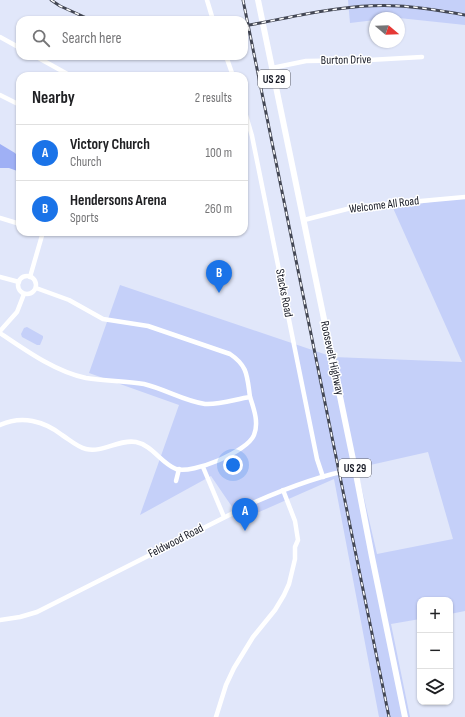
<!DOCTYPE html>
<meta charset="utf-8">
<style>
body{margin:0;font-family:"Sofia Sans Condensed",sans-serif;background:#f2f2f2;color:#202124}
.controls{position:absolute;right:12px;bottom:12px;display:grid;overflow:hidden;border-radius:8px;box-shadow:0 1px 3px #0004}
.controls button{width:36px;height:36px;display:grid;place-items:center;padding:0;border:0;border-bottom:1px solid #e0e0e0;background:#fff;color:#202124;font:20px sans-serif}
.compass{position:absolute;left:369px;top:12px;width:36px;height:36px;border-radius:50%;background:#fff;box-shadow:0 1px 3px #0004;rotate:109deg}
.you{position:absolute;left:233px;top:465px;width:14px;height:14px;margin:-10px;border:3px solid #fff;border-radius:50%;background:#1a73e8;box-shadow:0 0 0 6px #1a73e833}
.badge{display:grid;place-items:center;width:26px;height:26px;border-radius:50%;background:#1a73e8;color:#fff;font-size:13px;font-weight:700}
.pin{position:absolute;translate:-50% -33px;filter:drop-shadow(0 1px 2px #0008)}
.pin::after{content:'';position:absolute;top:21px;width:14px;height:12px;background:inherit;clip-path:polygon(0 0,100% 0,50% 100%)}
.list{margin:0;padding:0;list-style:none}
h2{display:flex;justify-content:space-between;align-items:center;height:52px;margin:0;padding:0 16px;font-size:17px}
h2 small{font-size:13px;font-weight:400;color:#757577}
.list li{display:grid;grid-template-columns:26px 1fr auto;gap:12px;align-items:center;box-sizing:border-box;height:56px;padding:0 16px;border-top:1px solid #e0e0e0}
.list b{display:block;font-size:15px;white-space:nowrap}
.list p{margin:0;font-size:13px;white-space:nowrap;color:#757577}
.list em{font-size:13px;font-style:normal;color:#757577}
.icon{flex:none;width:22px;height:22px;fill:none;stroke:currentColor;stroke-width:2;stroke-linecap:round;stroke-linejoin:round}
.map{position:relative;flex:none;width:465px;height:717px;overflow:hidden}
.search{position:absolute;background:#fff;box-shadow:0 1px 3px #0004;left:16px;top:16px;width:232px;height:44px;display:flex;align-items:center;gap:10px;box-sizing:border-box;padding:0 14px;border-radius:12px;color:#757577;font-size:15px}
.panel{position:absolute;background:#fff;box-shadow:0 1px 3px #0004;left:16px;top:72px;width:232px;height:164px;border-radius:12px}
.map>svg:first-child{display:block}
.green{fill:#c5d0f9;fill-rule:evenodd}
.water{fill:#9fb0f5}
.lines{fill:none;stroke-linecap:round;stroke-linejoin:round}
.minor{stroke:#fff;stroke-width:4.5}
.major{stroke:#fff;stroke-width:6}
.rail-casing{stroke:#434754;stroke-width:3}
.rail{stroke:#fff;stroke-width:1.5;stroke-dasharray:4.5;stroke-linecap:butt}
.labels{text-anchor:middle;dominant-baseline:central;stroke-width:3;stroke-linejoin:round;paint-order:stroke}
.shield{fill:#fff;stroke:#5b5d65;stroke-width:1}
.shield-label{font-size:11px;font-weight:bold;fill:#151823}
.street-label{font-size:12px;fill:#151823;stroke:#fff}
</style>
<div class="map">
<svg width="465" height="717" viewBox="0 0 465 717">
<rect width="100%" height="100%" fill="#e1e7fa"/>
<g class="green">
<path d="M348 0H465V25L399 18H375V20L350 23Z"/>
<path d="M461 197H465V611L450 614V600H420V619L391 624 410 717H379L334 479 241 520 211 476 140 515 179 405 89 373 120 285 333 357 462 362 393 208ZM428 452 453 539 377 554 357 468Z"/>
<path d="M27 327 43 336V338L40 345H37L22 337 21 334 24 328Z"/>
</g>
<path class="water" d="M0 144 15 153 20 159V172L9 168H0Z"/>
<g class="lines">
<g class="minor">
<path d="M207 0 213 20"/>
<path d="M0 37 20 48"/>
<path d="M35 56 71 76"/>
<path d="M226 56 233 76"/>
<path d="M272 68 306 61 369 60 422 57"/>
<path d="M0 95 20 105"/>
<path d="M244 109 252 136 317 459 323 477"/>
<path d="M0 218 20 224"/>
<path d="M304 220 355 207 465 197"/>
<circle cx="27" cy="285" r="9"/>
<path d="M0 277 19 282"/>
<path d="M30 277 43 232"/>
<path d="M0 331 17 312 24 294"/>
<path d="M0 333C25 350 56 372 86 378 105 381 125 381 144 384 165 389 184 401 205 404 220 405 236 399 250 397 247 376 248 366 230 354L148 326 103 319 69 300 36 288"/>
<path d="M0 425C22 415 44 421 62 435 70 440 77 447 86 449 103 453 119 439 136 442 152 445 161 463 176 469 193 474 247 452 254 435 259 423 254 409 250 397"/>
<path d="M203 467 224 517"/>
<path d="M176 481 179 469"/>
<path d="M0 620 20 617 37 612 255 502C287 488 321 475 355 469"/>
<path d="M216 717 226 685 234 668 253 637 275 610 284 595 289 584 295 559V547L298 540 295 521 283 490"/>
</g>
<path class="major" d="M258 0 355 469 372 557 405 717"/>
<defs>
<g id="rail">
<path d="M51 0 60 6 91 20"/>
<path d="M243 0 389 717"/>
<path d="M244 26C294 17 347 3 398 6 421 7 443 11 465 15"/>
</g>
</defs>
<use href="#rail" class="rail-casing"/>
<use href="#rail" class="rail"/>
</g>
<g class="labels">
<g class="shield">
<rect x="258" y="70" width="32" height="18" rx="3"/>
<rect x="339" y="459" width="32" height="18" rx="3"/>
</g>
<g class="shield-label">
<text x="274" y="79">US 29</text>
<text x="355" y="468">US 29</text>
</g>
<g class="street-label">
<text transform="translate(346 60) rotate(-1)">Burton Drive</text>
<text transform="translate(384 205) rotate(-7)">Welcome All Road</text>
<text transform="translate(284 293) rotate(79)">Stacks Road</text>
<text transform="translate(332 358) rotate(78)">Roosevelt Highway</text>
<text transform="translate(176 541) rotate(-27)">Feldwood Road</text>
</g>
</g>
</svg>
<div class="controls">
<button>+</button>
<button>−</button>
<button><svg class="icon" aria-label="layers" viewBox="0 0 24 24"><path d="M12 4l9 5-9 5-9-5zM3 14l9 5 9-5"/></svg></button>
</div>
<svg class="compass" viewBox="-18 -18 36 36"><path d="M0-13l5 13h-10z" fill="#e53935"/><path d="M0 13l5-13h-10z" fill="#757577"/></svg>
<div class="you"></div>
<div class="pin badge" style="left:245px;top:531px">A</div>
<div class="pin badge" style="left:219px;top:293px">B</div>
<div class="search"><svg class="icon" aria-label="search" viewBox="0 0 24 24"><circle cx="10" cy="10" r="6"/><path d="M15 15l6 6"/></svg>Search here</div>
<section class="panel">
<h2>Nearby<small>2 results</small></h2>
<ul class="list">
<li><span class="badge">A</span><div><b>Victory Church</b><p>Church</p></div><em>100 m</em></li>
<li><span class="badge">B</span><div><b>Hendersons Arena</b><p>Sports</p></div><em>260 m</em></li>
</ul>
</section>
</div>
